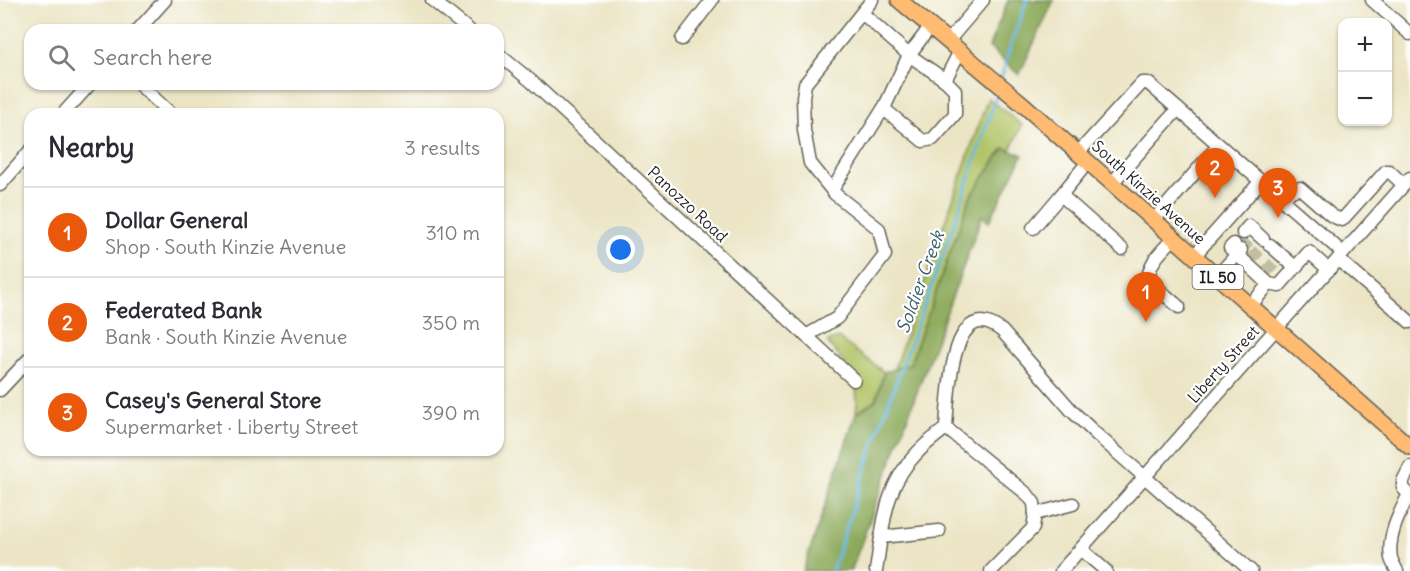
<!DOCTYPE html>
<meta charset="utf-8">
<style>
body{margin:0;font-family:Delius,sans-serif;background:#f2f2f3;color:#2b2b33}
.controls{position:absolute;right:18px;top:18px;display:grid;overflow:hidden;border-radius:12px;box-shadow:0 2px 4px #0004}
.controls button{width:54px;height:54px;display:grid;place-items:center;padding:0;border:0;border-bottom:2px solid #e1e1e2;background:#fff;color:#2b2b33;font:30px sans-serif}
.you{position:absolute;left:621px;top:250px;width:21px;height:21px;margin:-15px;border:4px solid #fff;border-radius:50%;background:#1a73e8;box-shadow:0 0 0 9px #1a73e833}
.badge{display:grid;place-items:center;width:39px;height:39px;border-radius:50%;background:#ea580c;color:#fff;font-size:20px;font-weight:700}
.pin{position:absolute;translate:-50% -50px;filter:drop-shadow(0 2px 3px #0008)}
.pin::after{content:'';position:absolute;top:32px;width:21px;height:18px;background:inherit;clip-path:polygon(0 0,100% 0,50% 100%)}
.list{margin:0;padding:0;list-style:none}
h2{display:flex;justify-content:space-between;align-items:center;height:78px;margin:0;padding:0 24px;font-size:26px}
h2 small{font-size:20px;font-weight:400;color:#7c7c81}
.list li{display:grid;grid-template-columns:39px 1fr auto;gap:18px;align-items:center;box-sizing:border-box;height:90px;padding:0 24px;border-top:2px solid #e1e1e2}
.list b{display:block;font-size:22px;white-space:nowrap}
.list p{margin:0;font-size:20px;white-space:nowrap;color:#7c7c81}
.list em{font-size:20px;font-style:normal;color:#7c7c81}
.icon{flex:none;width:33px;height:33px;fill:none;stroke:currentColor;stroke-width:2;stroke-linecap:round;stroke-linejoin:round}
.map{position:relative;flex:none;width:1410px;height:571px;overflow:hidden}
.search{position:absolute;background:#fff;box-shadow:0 2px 4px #0004;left:24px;top:24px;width:480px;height:66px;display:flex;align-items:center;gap:15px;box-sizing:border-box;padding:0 21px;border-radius:18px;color:#7c7c81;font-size:22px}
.panel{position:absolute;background:#fff;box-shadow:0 2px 4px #0004;left:24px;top:108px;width:480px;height:348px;border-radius:18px}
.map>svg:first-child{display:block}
.green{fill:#b2c468;stroke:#677042;stroke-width:1.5}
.forest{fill:#8daa5c;stroke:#54633c;stroke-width:1.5}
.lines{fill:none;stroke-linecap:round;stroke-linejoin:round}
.stream{stroke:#68bbe4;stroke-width:3}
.minor-tunnel{stroke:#c2bda3;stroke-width:12;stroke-dasharray:12 6;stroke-linecap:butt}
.minor-casing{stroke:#646257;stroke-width:15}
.major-casing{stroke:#646257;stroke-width:18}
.minor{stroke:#fff;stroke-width:12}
.major{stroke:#ffbb71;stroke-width:15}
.labels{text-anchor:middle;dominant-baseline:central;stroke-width:4.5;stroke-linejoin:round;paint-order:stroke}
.shield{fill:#fff;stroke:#606060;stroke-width:1.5}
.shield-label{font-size:15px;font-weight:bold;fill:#1c1c1c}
.street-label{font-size:16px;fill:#1c1c1c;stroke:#fff}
.water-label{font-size:18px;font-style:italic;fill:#3a5c6c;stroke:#fff}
</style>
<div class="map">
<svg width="1410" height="571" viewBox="0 0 1410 571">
<rect width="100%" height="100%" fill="#fff"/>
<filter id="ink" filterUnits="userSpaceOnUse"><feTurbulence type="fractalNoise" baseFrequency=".0167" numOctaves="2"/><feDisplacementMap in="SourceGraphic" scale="12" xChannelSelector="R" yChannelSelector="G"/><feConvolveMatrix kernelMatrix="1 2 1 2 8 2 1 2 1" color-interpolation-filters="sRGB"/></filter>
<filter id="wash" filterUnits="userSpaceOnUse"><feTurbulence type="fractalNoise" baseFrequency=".008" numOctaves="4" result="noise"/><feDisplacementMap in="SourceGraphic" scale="24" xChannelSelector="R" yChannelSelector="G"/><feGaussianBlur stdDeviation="1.35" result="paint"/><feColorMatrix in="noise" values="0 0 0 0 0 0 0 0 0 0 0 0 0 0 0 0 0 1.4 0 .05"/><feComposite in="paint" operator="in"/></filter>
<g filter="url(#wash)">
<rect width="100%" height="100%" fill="#ebe5c5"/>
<g class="green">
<path d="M988 98 1022 125 1011 150 1004 148 970 197 910 364 894 369Z"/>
<path d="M838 338 884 372 876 400 856 413C861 381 847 366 827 342Z"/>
</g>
<g class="forest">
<path d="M1008 0H1054L1019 75 989 47Z"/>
<path d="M1004 148 1023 155 989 222 982 216 851 571H803L856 413 876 400 884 372 910 364 970 197Z"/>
</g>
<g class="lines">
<g class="stream">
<path d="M1001 79 1012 41 1027 0"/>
<path d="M832 571 876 437 952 230 998 91"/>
</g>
</g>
</g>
<g filter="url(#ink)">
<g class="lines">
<g class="minor-tunnel">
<path d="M1241 250 1250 239"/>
<path d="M1251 259 1267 242"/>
<path d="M1266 272 1276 261"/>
</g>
<defs>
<g id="minor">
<path d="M432 0 469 30"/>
<path d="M1372 0 1410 34"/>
<path d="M862 13 909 55 930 27"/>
<path d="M138 30 165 0"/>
<path d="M682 39 712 0"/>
<path d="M948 41 983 0"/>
<path d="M498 54 531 81 854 380"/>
<path d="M139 84 171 114"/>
<path d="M884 109 923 141 933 139 955 114V90L945 80 960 51"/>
<path d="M63 114 90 84"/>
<path d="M1078 153 1142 83H1148L1343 253"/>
<path d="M1088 162 1061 195 1122 249"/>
<path d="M1112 183 1178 109"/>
<path d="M0 185 30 151"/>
<path d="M832 190 885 106 909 55 945 80"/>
<path d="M1283 200 1291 191 1300 188 1332 216 1342 220 1386 171H1389L1404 185"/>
<path d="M1154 220 1219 145"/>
<path d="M1033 228 1061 195"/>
<path d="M1243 233 1249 226 1263 239"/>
<path d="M1174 238C1162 251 1149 261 1148 280L1179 307"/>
<path d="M1234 244 1230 248 1269 284 1279 286 1309 252 1329 270"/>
<path d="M1270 245 1295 267"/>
<path d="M1194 256 1261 181"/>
<path d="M1338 259 1410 322"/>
<path d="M1217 276 1241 250"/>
<path d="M1250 306 1269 284"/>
<path d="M806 336 837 318 885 255 879 229 835 194 810 163 804 130 803 97 805 84 872 0"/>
<path d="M0 390 30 358"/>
<path d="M1410 467 1403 481V488L1410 495"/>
<path d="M1073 504 1035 514 1034 503 1027 494 946 428C948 401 950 290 1002 331L1072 411 1096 434 1251 571"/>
<path d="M881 537 939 531"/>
<path d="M1081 549 1106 571"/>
<path d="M876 571C883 527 884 486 917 453 925 444 936 436 946 428"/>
<path d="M991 571 1033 528 1035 514"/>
<path d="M1061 571 1410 178"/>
<path d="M1397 571C1395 567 1392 562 1391 558 1387 537 1400 512 1409 494"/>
</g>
<path id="major" d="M899 0 1026 107 1410 447"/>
</defs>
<use href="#minor" class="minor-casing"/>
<use href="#major" class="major-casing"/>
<use href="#minor" class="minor"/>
<use href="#major" class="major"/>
</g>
</g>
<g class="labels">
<rect class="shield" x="1192.5" y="265" width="51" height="24" rx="4.5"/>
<g class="shield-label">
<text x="1218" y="277">IL 50</text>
</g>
<g class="street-label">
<text transform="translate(1149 192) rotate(42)">South Kinzie Avenue</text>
<text transform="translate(688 204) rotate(43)">Panozzo Road</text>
<text transform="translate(1223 364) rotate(-48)">Liberty Street</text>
</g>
<g class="water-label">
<text transform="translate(920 282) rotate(-70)">Soldier Creek</text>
</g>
</g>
</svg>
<div class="controls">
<button>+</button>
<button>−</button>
</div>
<div class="you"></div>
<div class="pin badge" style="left:1146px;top:322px">1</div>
<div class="pin badge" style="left:1215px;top:198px">2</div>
<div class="pin badge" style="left:1278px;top:218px">3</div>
<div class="search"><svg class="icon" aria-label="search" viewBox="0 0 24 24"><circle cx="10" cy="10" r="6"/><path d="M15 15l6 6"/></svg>Search here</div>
<section class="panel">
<h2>Nearby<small>3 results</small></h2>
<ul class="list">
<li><span class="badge">1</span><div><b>Dollar General</b><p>Shop · South Kinzie Avenue</p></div><em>310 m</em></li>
<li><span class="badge">2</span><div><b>Federated Bank</b><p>Bank · South Kinzie Avenue</p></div><em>350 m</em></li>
<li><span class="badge">3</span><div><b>Casey's General Store</b><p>Supermarket · Liberty Street</p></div><em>390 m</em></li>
</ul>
</section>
</div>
